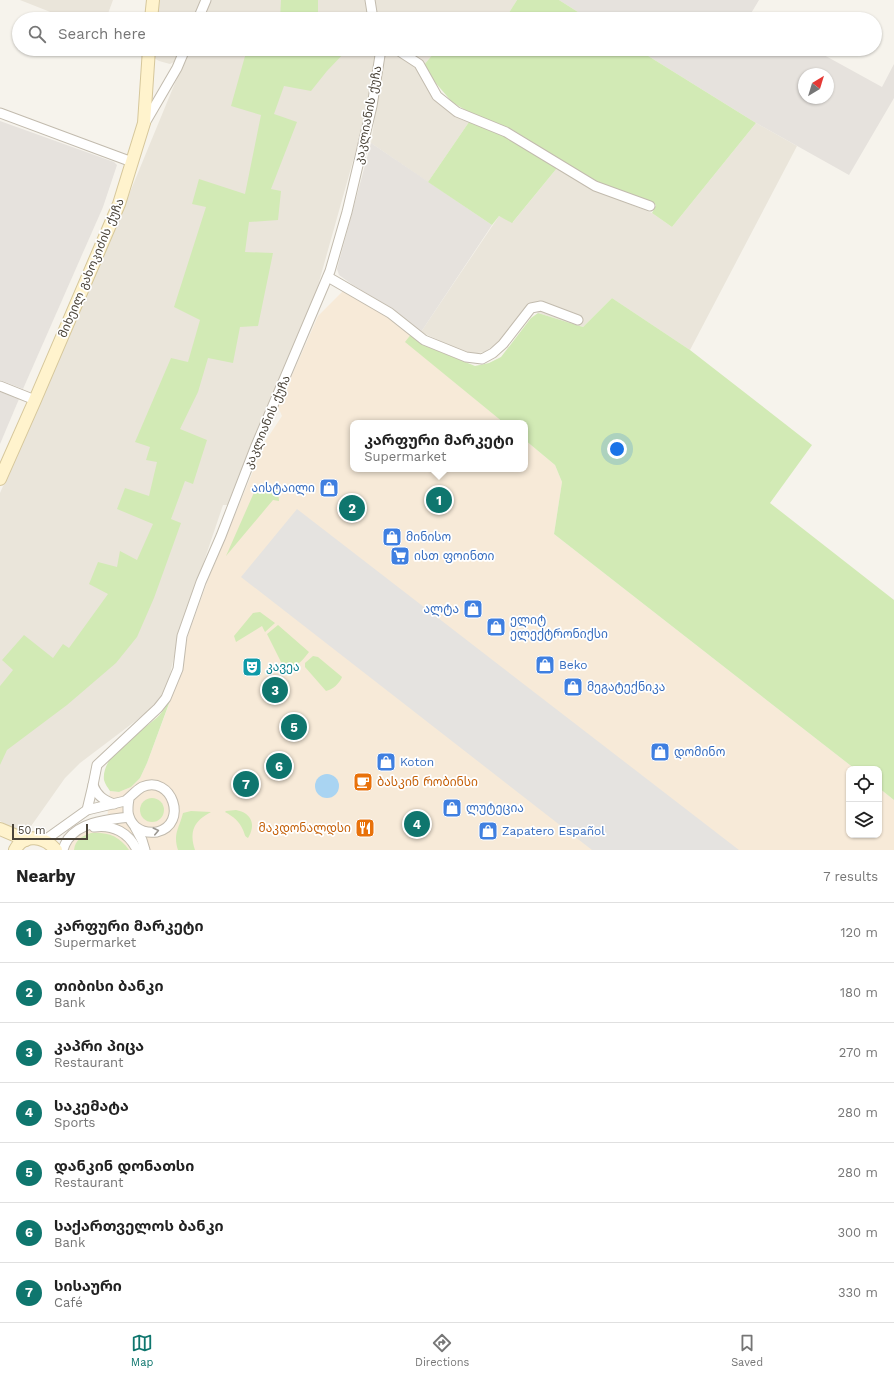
<!DOCTYPE html>
<meta charset="utf-8">
<style>
body{margin:0;font-family:"Work Sans","Noto Sans Georgian",sans-serif;background:#f2f2f2;color:#222}
.controls{position:absolute;right:12px;bottom:12px;display:grid;overflow:hidden;border-radius:8px;box-shadow:0 1px 3px #0004}
.controls button{width:36px;height:36px;display:grid;place-items:center;padding:0;border:0;border-bottom:1px solid #e0e0e0;background:#fff;color:#222;font:20px sans-serif}
.compass{position:absolute;left:798px;top:68px;width:36px;height:36px;border-radius:50%;background:#fff;box-shadow:0 1px 3px #0004;rotate:38deg}
.scale{position:absolute;left:12px;bottom:10px;width:76px;box-sizing:border-box;padding-left:4px;border:2px solid #4b4439;border-top:0;font-size:11px;line-height:14px;white-space:nowrap;color:#4b4439;-webkit-text-stroke:3px #fff;paint-order:stroke}
.you{position:absolute;left:617px;top:449px;width:14px;height:14px;margin:-10px;border:3px solid #fff;border-radius:50%;background:#1a73e8;box-shadow:0 0 0 6px #1a73e833}
.badge{display:grid;place-items:center;width:26px;height:26px;border-radius:50%;background:#0f766e;color:#fff;font-size:13px;font-weight:700}
.pin{position:absolute;translate:-50% -50%;border:2px solid #fff;box-shadow:0 1px 4px #0006}
.popup{position:absolute;left:350px;top:420px;width:178px;height:52px;box-sizing:border-box;display:grid;place-content:center;border-radius:8px;background:#fff;filter:drop-shadow(0 1px 3px #0005);font-size:13px;white-space:nowrap;color:#767676}
.popup b{font-size:15px;color:#222}
.popup::after{content:'';position:absolute;left:50%;top:100%;margin-left:-8px;border:8px solid transparent;border-top-color:#fff}
.list{margin:0;padding:0;list-style:none}
h2{display:flex;justify-content:space-between;align-items:center;height:52px;margin:0;padding:0 16px;font-size:17px}
h2 small{font-size:13px;font-weight:400;color:#767676}
.list li{display:grid;grid-template-columns:26px 1fr auto;gap:12px;align-items:center;box-sizing:border-box;height:60px;padding:0 16px;border-top:1px solid #e0e0e0}
.list b{display:block;font-size:15px;white-space:nowrap}
.list p{margin:0;font-size:13px;white-space:nowrap;color:#767676}
.list em{font-size:13px;font-style:normal;color:#767676}
.icon{flex:none;width:22px;height:22px;fill:none;stroke:currentColor;stroke-width:2;stroke-linecap:round;stroke-linejoin:round}
.map{position:relative;flex:none;width:894px;height:850px;overflow:hidden}
.search{position:absolute;background:#fff;box-shadow:0 1px 3px #0004;left:12px;right:12px;top:12px;height:44px;display:flex;align-items:center;gap:10px;box-sizing:border-box;padding:0 14px;border-radius:22px;color:#767676;font-size:15px}
.sheet{height:472px;background:#fff}
nav{display:flex;justify-content:space-around;align-items:center;box-sizing:border-box;height:56px;border-top:1px solid #e0e0e0;background:#fff;font-size:11px;color:#767676}
nav a{display:grid;justify-items:center;gap:2px}
nav .on{color:#0f766e}
.map>svg:first-child{display:block}
.residential{fill:#eae5da}
.commercial{fill:#f7ead8}
.industrial{fill:#e6e2dd;fill-rule:evenodd}
.green{fill:#d2eab5}
.parking{fill:#e5e3e0}
.water{fill:#a9d4f2}
.lines{fill:none;stroke-linecap:round;stroke-linejoin:round}
.minor-casing{stroke:#c2bbae;stroke-width:11}
.secondary-casing{stroke:#d6c79b;stroke-width:14}
.minor{stroke:#fff;stroke-width:9}
.secondary{stroke:#fff3cd;stroke-width:12}
.oneway{stroke:#9c9892}
.labels{text-anchor:middle;dominant-baseline:central;stroke-width:3.5;stroke-linejoin:round;paint-order:stroke}
.street-label{font-size:12px;fill:#4b4439;stroke:#fff}
.shop-label{font-size:12px;fill:#366cbe;stroke:#fff;text-anchor:start}
.culture-label{font-size:12px;fill:#0d838f;stroke:#fff;text-anchor:start}
.food-label{font-size:12px;fill:#c56008;stroke:#fff;text-anchor:start}
</style>
<div class="map">
<svg width="894" height="850" viewBox="0 0 894 850">
<rect width="100%" height="100%" fill="#f6f3ec"/>
<g class="residential">
<path d="M20 0H113L106 19H68Z"/>
<path d="M159 0H204L195 19H156Z"/>
<path d="M210 0H369L371 19H202Z"/>
<path d="M374 0H517L505 19H470L465 15 461 19H377Z"/>
<path d="M153 49H180L174 62 170 64 159 61 152 57Z"/>
<path d="M189 49H378L367 111 312 307 232 505H223L179 635 168 683 163 697 154 707 80 763 65 778 29 829H14L0 821V493L121 214Z"/>
<path d="M385 49H388L416 66 433 98 460 119 469 122 428 182 371 143Z"/>
<path d="M404 49H437L424 65Z"/>
<path d="M756 123 797 146 690 350 612 298 583 327 538 313 527 305 499 342 484 352 472 354 462 351 421 332 499 216 513 222 557 168 591 189 652 213 672 227Z"/>
</g>
<path class="commercial" d="M344 290 377 308 412 333 406 342 504 423H353V469H525V440L555 465 562 482 554 534 855 769H849V835H879V788L894 800V850H68V848L75 837 91 830 106 829 110 791 119 792 131 787 140 778 147 763 174 691 189 632 209 577 266 440 282 416 278 407 318 316Z"/>
<g class="industrial">
<path d="M559 0H759L750 15 758 19H589Z"/>
<path d="M637 49H813L882 87 894 64V98L849 175 756 123ZM804 74H828V98H804Z"/>
<path d="M0 121 114 162 117 165 103 207 23 389 0 380Z"/>
<path d="M371 143 492 225 421 332 389 307 353 285 339 275 337 269Z"/>
<path d="M0 392 19 399 0 444Z"/>
</g>
<g class="green">
<path d="M281 0H318V19H280Z"/>
<path d="M517 0H559L589 19H505Z"/>
<path d="M247 49H348L327 71 311 91 284 86 274 114 297 122 271 189 281 191 278 220 249 222 245 252 273 253 258 326 240 327 233 363 208 358 198 392 180 429 207 440 193 484 185 481 171 519 181 523 154 598 137 637 116 663 67 705 7 750 0 765V686L13 670 2 660 24 635 53 658 63 644 69 648 108 594 89 584 98 562 117 567 120 551 137 560 153 524 117 509 125 488 149 496 157 462 146 460 150 447 135 442 171 358 188 362 200 320 174 307 206 207 192 204 199 179 245 194 261 115 231 106Z"/>
<path d="M437 49H637L756 123 672 227 652 213 656 205 596 181 560 160 513 130 467 111 452 102 434 81 424 65Z"/>
<path d="M469 122 503 134 557 168 512 223 499 216 492 225 428 182Z"/>
<path d="M612 298 690 350 812 445 770 503 894 600V800L879 788V769H855L554 534 562 482 555 465 525 440V423H504L405 342 412 333 424 345 475 366 489 363 501 357 531 318 538 313 583 327Z"/>
<path d="M268 483 274 486 278 490 279 501 273 500 226 556 256 488 261 484Z"/>
<path d="M260 612 275 623 265 632 262 626 236 642 234 636 253 613Z"/>
<path d="M278 625 309 652C300 663 297 669 282 664L267 634Z"/>
<path d="M313 656 318 657 342 677C340 683 332 690 326 691L305 667V663Z"/>
<path d="M171 698 147 763 140 778 131 787 119 792 110 791C108 788 105 784 104 780 101 755 138 734 154 720 162 714 166 706 171 698Z"/>
<circle cx="152" cy="810" r="12"/>
<path d="M236 810C252 813 256 825 248 838 244 836 245 834 243 830 239 821 234 817 225 812L226 811Z"/>
<path d="M191 811 211 812C194 821 189 831 195 850H178C173 833 179 829 183 813Z"/>
<path d="M91 833C108 832 119 836 129 850H74C75 840 82 836 91 833Z"/>
</g>
<path class="parking" d="M297 509 569 719 739 850H592L241 577Z"/>
<circle class="water" cx="327" cy="786" r="12"/>
<g class="lines">
<defs>
<g id="minor">
<path d="M370 0 373 19"/>
<path d="M198 19 206 0"/>
<path d="M396 49 419 64 437 96 457 112 506 132 595 186 650 206"/>
<path d="M0 113 132 162"/>
<path d="M145 123 177 68 185 49"/>
<path d="M328 277 390 313 424 340 466 357 482 359 493 353 503 344 531 308 541 306 578 320"/>
<path d="M0 386 35 400"/>
<path d="M93 785C97 796 104 800 114 804"/>
<path d="M87 810 93 785 97 765 158 708 166 698 178 669 182 636 201 582 221 536 255 448 330 271 347 212 372 106 381 49"/>
<path d="M94 827C113 824 129 833 137 850"/>
<path d="M135 827 142 840 145 850"/>
<path d="M45 840 87 810 125 801C131 797 135 791 142 787 172 774 189 824 157 832 149 833 142 832 136 827 127 819 127 810 129 799"/>
<path d="M63 850C64 846 66 842 68 839 82 821 108 820 129 817"/>
</g>
<g id="secondary">
<path d="M151 19 153 0"/>
<path d="M0 479 35 400 119 204 144 123 149 49"/>
<path d="M0 829 26 840"/>
<path d="M15 850C24 832 45 837 56 850"/>
</g>
</defs>
<use href="#minor" class="minor-casing"/>
<use href="#secondary" class="secondary-casing"/>
<use href="#minor" class="minor"/>
<use href="#secondary" class="secondary"/>
</g>
<defs><path id="oneway-chevron" d="M-2-3.5L2.5 0L-2 3.5" fill="none" stroke-width="1.6" stroke-linecap="round" stroke-linejoin="round"/></defs>
<use class="oneway" href="#oneway-chevron" transform="translate(156 831) rotate(-13)"/>
<defs>
<symbol id="shop-square" viewBox="-11 -11 22 22"><rect x="-9" y="-9" width="18" height="18" rx="4" fill="#3f7fe0" stroke="#fff"/><path d="M-5-2.5h2.3a2.7 3.5 0 0 1 5.4 0H5L5.5 6h-11ZM-1.5-2.5h3a1.5 2.3 0 0 0-3 0Z" fill="#fff"/></symbol>
<symbol id="supermarket-square" viewBox="-11 -11 22 22"><rect x="-9" y="-9" width="18" height="18" rx="4" fill="#3f7fe0" stroke="#fff"/><path d="M-6-5.5h2.5l.6 2H6L4.5 2H-2.5L-4.4-4H-6ZM-1.5 3.2a1.3 1.3 0 1 0 .1 0ZM3 3.2a1.3 1.3 0 1 0 .1 0Z" fill="#fff"/></symbol>
<symbol id="theatre-square" viewBox="-11 -11 22 22"><rect x="-9" y="-9" width="18" height="18" rx="4" fill="#0f9aa8" stroke="#fff"/><path d="M-5-5.5Q0-4 5-5.5V0Q5 5 0 6Q-5 5-5 0ZM-3.3-2.5H-1v1.5H-3.3ZM1-2.5H3.3v1.5H1ZM-2.8 1Q0 5.5 2.8 1Z" fill="#fff"/></symbol>
<symbol id="cafe-square" viewBox="-11 -11 22 22"><rect x="-9" y="-9" width="18" height="18" rx="4" fill="#e8710a" stroke="#fff"/><path d="M-5.5-4.5H6V0H3Q3 3.5 0 3.5H-2.5Q-5.5 3.5-5.5 0ZM3-3.2v2h1.7v-2ZM-6 4.5H4V6H-6Z" fill="#fff"/></symbol>
<symbol id="restaurant-square" viewBox="-11 -11 22 22"><rect x="-9" y="-9" width="18" height="18" rx="4" fill="#e8710a" stroke="#fff"/><path d="M-5-6h1v4h1v-4h1v4h1v-4h1v5L-1.5 .5V6h-2V.5L-5-1ZM5-6V6H3V1.5H1.5Q1.5-4 5-6Z" fill="#fff"/></symbol>
</defs>
<g fill-rule="evenodd">
<use href="#shop-square" x="318" y="477" width="22" height="22"/>
<use href="#shop-square" x="381" y="526" width="22" height="22"/>
<use href="#supermarket-square" x="389" y="545" width="22" height="22"/>
<use href="#shop-square" x="462" y="598" width="22" height="22"/>
<use href="#shop-square" x="485" y="616" width="22" height="22"/>
<use href="#shop-square" x="534" y="654" width="22" height="22"/>
<use href="#theatre-square" x="241" y="656" width="22" height="22"/>
<use href="#shop-square" x="562" y="676" width="22" height="22"/>
<use href="#shop-square" x="649" y="741" width="22" height="22"/>
<use href="#shop-square" x="375" y="751" width="22" height="22"/>
<use href="#cafe-square" x="352" y="771" width="22" height="22"/>
<use href="#shop-square" x="441" y="797" width="22" height="22"/>
<use href="#restaurant-square" x="354" y="817" width="22" height="22"/>
<use href="#shop-square" x="477" y="820" width="22" height="22"/>
</g>
<g class="labels">
<g class="street-label">
<text transform="translate(368 115) rotate(-79)">კაკლიანის ქუჩა</text>
<text transform="translate(91 268) rotate(-67)">მიხეილ გახოკიძის ქუჩა</text>
<text transform="translate(267 422) rotate(-67)">კაკლიანის ქუჩა</text>
</g>
<g class="shop-label">
<text x="315" y="488" text-anchor="end">აისტაილი</text>
<text x="406" y="537">მინისო</text>
<text x="414" y="556">ისთ ფოინთი</text>
<text x="459" y="609" text-anchor="end">ალტა</text>
<text x="510" y="620">ელიტ<tspan x="510" dy="14">ელექტრონიქსი</tspan></text>
<text x="559" y="665">Beko</text>
<text x="587" y="687">მეგატექნიკა</text>
<text x="674" y="752">დომინო</text>
<text x="400" y="762">Koton</text>
<text x="466" y="808">ლუტეცია</text>
<text x="502" y="831">Zapatero Español</text>
</g>
<g class="culture-label">
<text x="266" y="667">კავეა</text>
</g>
<g class="food-label">
<text x="377" y="782">ბასკინ რობინსი</text>
<text x="351" y="828" text-anchor="end">მაკდონალდსი</text>
</g>
</g>
</svg>
<div class="controls">
<button><svg class="icon" aria-label="locate" viewBox="0 0 24 24"><circle cx="12" cy="12" r="6"/><path d="M12 2v4M12 18v4M2 12h4M18 12h4"/></svg></button>
<button><svg class="icon" aria-label="layers" viewBox="0 0 24 24"><path d="M12 4l9 5-9 5-9-5zM3 14l9 5 9-5"/></svg></button>
</div>
<svg class="compass" viewBox="-18 -18 36 36"><path d="M0-13l5 13h-10z" fill="#e53935"/><path d="M0 13l5-13h-10z" fill="#767676"/></svg>
<div class="scale">50 m</div>
<div class="you"></div>
<div class="pin badge" style="left:439px;top:500px">1</div>
<div class="popup"><b>კარფური მარკეტი</b>Supermarket</div>
<div class="pin badge" style="left:352px;top:508px">2</div>
<div class="pin badge" style="left:275px;top:690px">3</div>
<div class="pin badge" style="left:417px;top:824px">4</div>
<div class="pin badge" style="left:294px;top:727px">5</div>
<div class="pin badge" style="left:279px;top:766px">6</div>
<div class="pin badge" style="left:246px;top:784px">7</div>
<div class="search"><svg class="icon" aria-label="search" viewBox="0 0 24 24"><circle cx="10" cy="10" r="6"/><path d="M15 15l6 6"/></svg>Search here</div>
</div>
<section class="sheet">
<h2>Nearby<small>7 results</small></h2>
<ul class="list">
<li><span class="badge">1</span><div><b>კარფური მარკეტი</b><p>Supermarket</p></div><em>120 m</em></li>
<li><span class="badge">2</span><div><b>თიბისი ბანკი</b><p>Bank</p></div><em>180 m</em></li>
<li><span class="badge">3</span><div><b>კაპრი პიცა</b><p>Restaurant</p></div><em>270 m</em></li>
<li><span class="badge">4</span><div><b>საკემატა</b><p>Sports</p></div><em>280 m</em></li>
<li><span class="badge">5</span><div><b>დანკინ დონათსი</b><p>Restaurant</p></div><em>280 m</em></li>
<li><span class="badge">6</span><div><b>საქართველოს ბანკი</b><p>Bank</p></div><em>300 m</em></li>
<li><span class="badge">7</span><div><b>სისაური</b><p>Café</p></div><em>330 m</em></li>
</ul>
</section>
<nav>
<a class="on"><svg class="icon" aria-label="map" viewBox="0 0 24 24"><path d="M3 6l6-2 6 2 6-2v14l-6 2-6-2-6 2zM9 4v14M15 6v14"/></svg>Map</a>
<a><svg class="icon" aria-label="directions" viewBox="0 0 24 24"><path d="M12 3l9 9-9 9-9-9zM9 14v-3h6M13 9l2 2-2 2"/></svg>Directions</a>
<a><svg class="icon" aria-label="saved" viewBox="0 0 24 24"><path d="M7 4h10v16l-5-4-5 4z"/></svg>Saved</a>
</nav>
